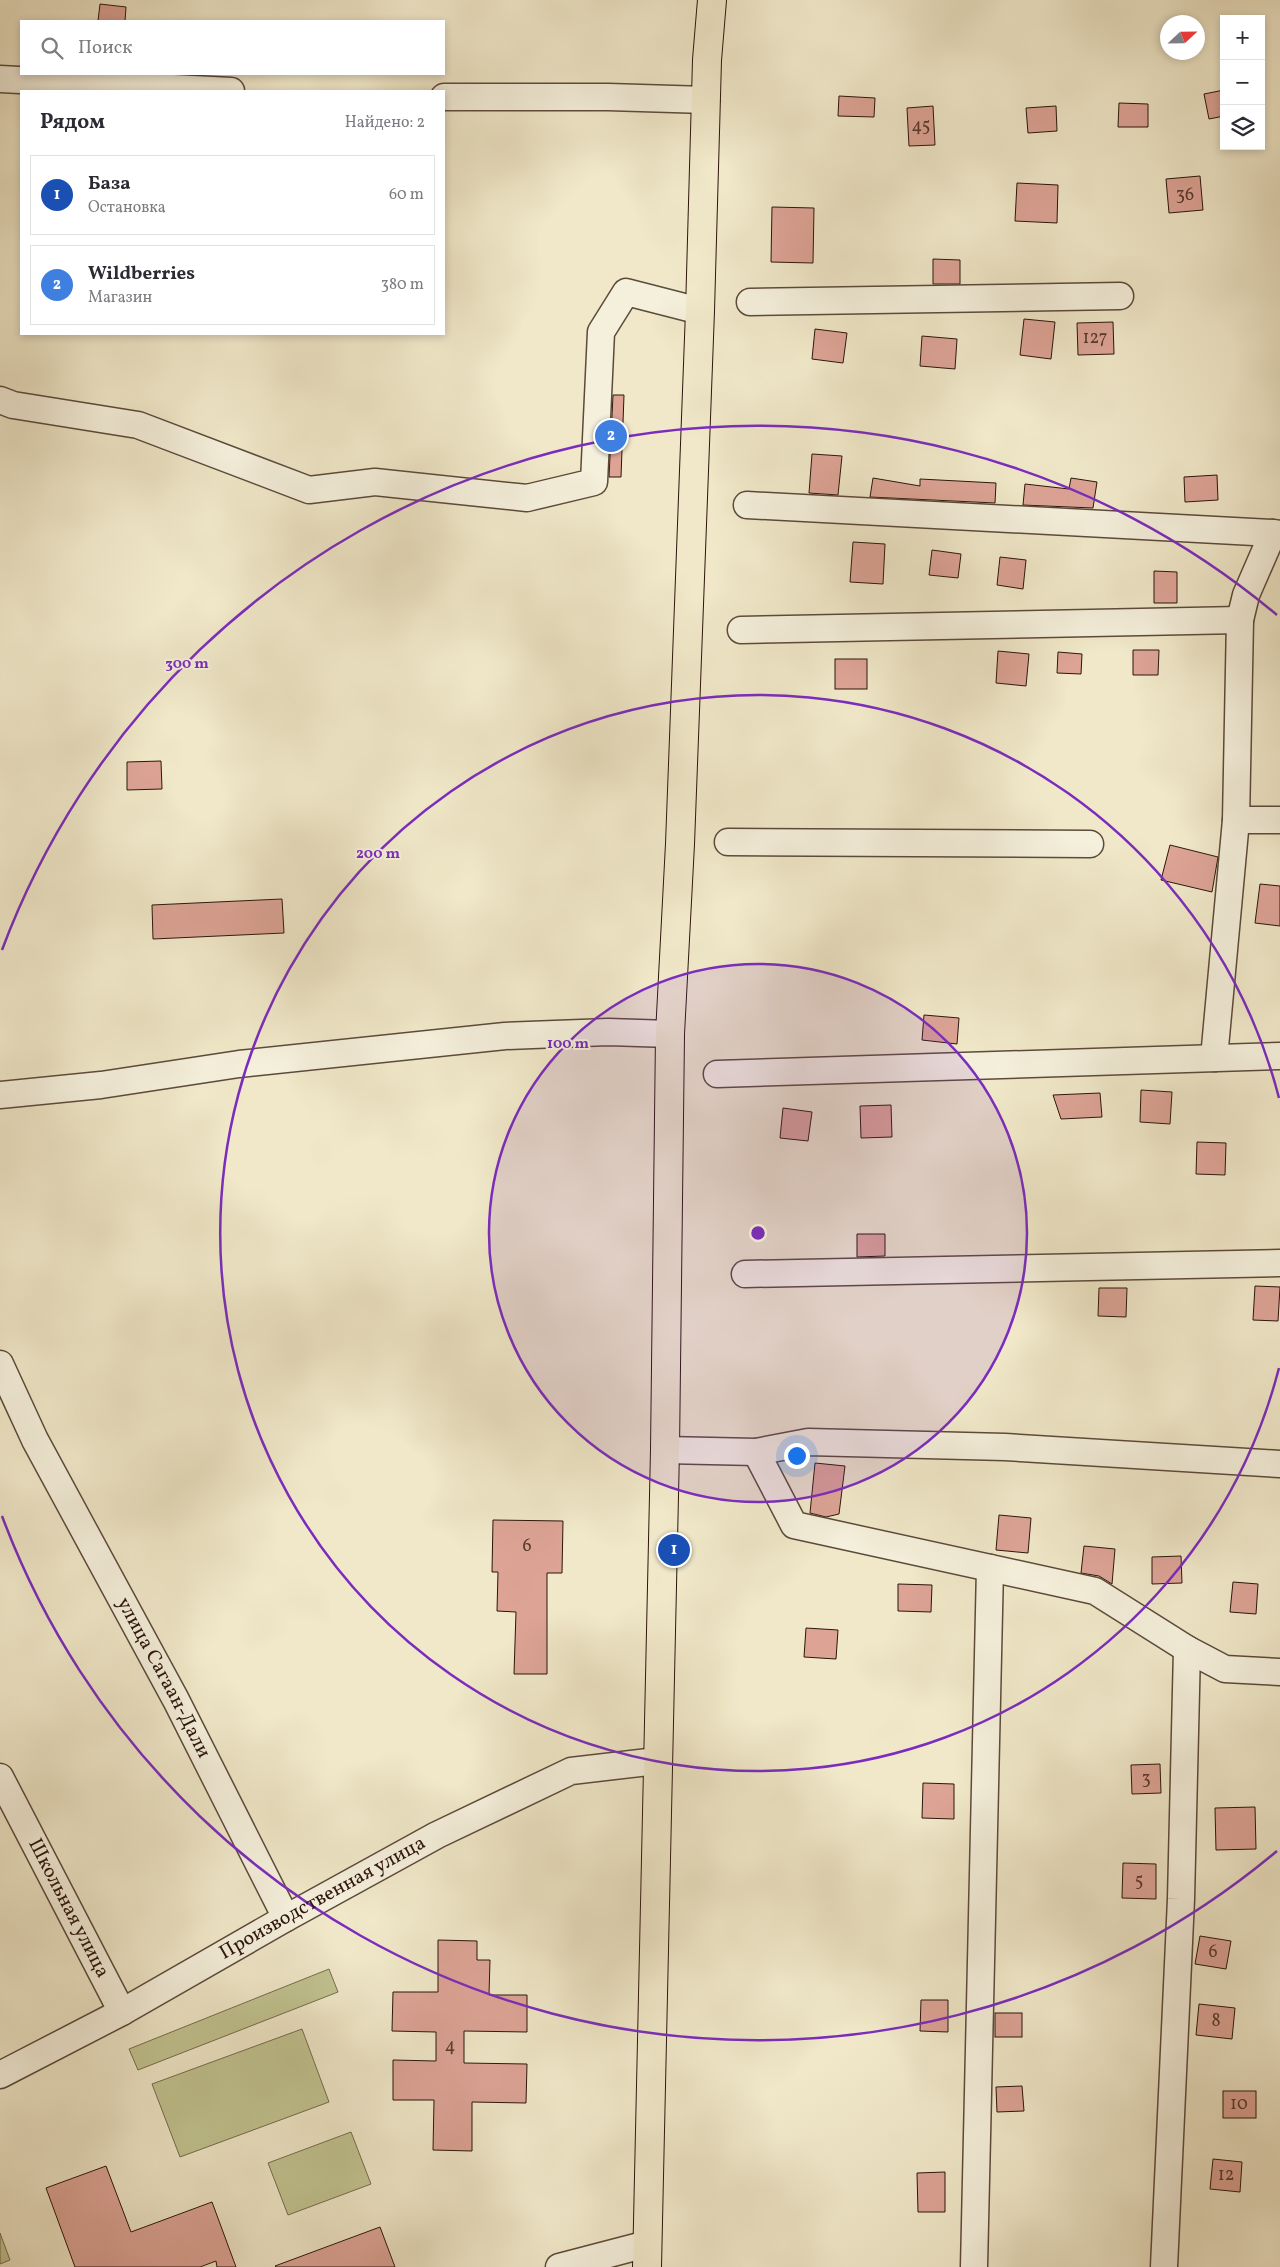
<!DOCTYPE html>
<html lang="ru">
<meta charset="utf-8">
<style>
body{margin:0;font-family:Vollkorn,serif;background:#f7f7f7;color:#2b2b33}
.controls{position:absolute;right:15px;top:15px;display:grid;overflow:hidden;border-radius:0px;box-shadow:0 2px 8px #0003}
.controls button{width:45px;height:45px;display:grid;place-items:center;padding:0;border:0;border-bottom:1px solid #e1e1e2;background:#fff;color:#2b2b33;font:25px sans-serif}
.compass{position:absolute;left:1160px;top:15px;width:45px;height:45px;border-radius:50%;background:#fff;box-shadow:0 2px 8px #0003;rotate:68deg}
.you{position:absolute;left:796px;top:1455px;width:18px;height:18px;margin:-12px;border:4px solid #fff;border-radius:50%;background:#1a73e8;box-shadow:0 0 0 8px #1a73e833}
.badge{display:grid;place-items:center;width:32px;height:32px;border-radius:50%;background:#8f2418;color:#fff;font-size:16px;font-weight:700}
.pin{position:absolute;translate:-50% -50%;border:2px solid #fff;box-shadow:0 1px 5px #0006}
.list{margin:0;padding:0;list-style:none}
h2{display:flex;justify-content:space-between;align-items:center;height:65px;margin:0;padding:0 20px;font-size:21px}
h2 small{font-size:16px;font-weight:400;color:#7c7c81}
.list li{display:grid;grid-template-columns:32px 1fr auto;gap:15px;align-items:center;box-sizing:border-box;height:80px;margin:0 10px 10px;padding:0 10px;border:1px solid #e1e1e2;border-radius:0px}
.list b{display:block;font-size:19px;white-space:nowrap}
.list p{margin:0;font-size:16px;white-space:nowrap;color:#7c7c81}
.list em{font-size:16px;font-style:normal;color:#7c7c81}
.icon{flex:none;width:28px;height:28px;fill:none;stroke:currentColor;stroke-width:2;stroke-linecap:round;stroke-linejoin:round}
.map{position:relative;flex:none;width:1280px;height:2267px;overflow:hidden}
.search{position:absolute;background:#fff;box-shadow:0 2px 8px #0003;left:20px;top:20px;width:425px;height:55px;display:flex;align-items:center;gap:12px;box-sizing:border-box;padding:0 18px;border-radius:0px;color:#7c7c81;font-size:19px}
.panel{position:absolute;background:#fff;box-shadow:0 2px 8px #0003;left:20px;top:90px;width:425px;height:245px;border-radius:0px}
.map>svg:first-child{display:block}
.green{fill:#c1c491;stroke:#766c4e}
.building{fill:#dda496;stroke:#2b150c}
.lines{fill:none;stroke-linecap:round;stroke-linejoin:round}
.minor-casing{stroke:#5c4a3b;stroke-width:29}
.major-casing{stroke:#2b150c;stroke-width:30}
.minor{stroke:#f5f0dc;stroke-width:26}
.major{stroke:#f0e8c9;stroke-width:28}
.ring{fill:none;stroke:#7b2cbf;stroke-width:2.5}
.labels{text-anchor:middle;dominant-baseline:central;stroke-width:4;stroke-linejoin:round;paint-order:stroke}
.number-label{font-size:18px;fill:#58392e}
.street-label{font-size:20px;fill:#2b150c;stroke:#f5f0dc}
.centre{fill:#7b2cbf;stroke:#f5f0dc;stroke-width:2.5}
.ring-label{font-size:15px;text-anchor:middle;font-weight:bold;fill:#7b2cbf;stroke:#f5f0dc;stroke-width:4;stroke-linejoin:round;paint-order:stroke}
</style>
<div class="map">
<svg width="1280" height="2267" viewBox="0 0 1280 2267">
<rect width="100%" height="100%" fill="#f0e8c9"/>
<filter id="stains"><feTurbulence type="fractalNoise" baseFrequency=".004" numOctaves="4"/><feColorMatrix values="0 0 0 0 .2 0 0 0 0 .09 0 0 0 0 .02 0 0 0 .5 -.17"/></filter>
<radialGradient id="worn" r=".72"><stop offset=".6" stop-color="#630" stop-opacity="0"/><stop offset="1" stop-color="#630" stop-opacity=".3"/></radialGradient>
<g class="green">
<path d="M329 1969 338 1992 138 2070 129 2049Z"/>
<path d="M302 2029 329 2102 180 2157 152 2084Z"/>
<path d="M351 2132 371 2184 288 2215 268 2163Z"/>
<path d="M0 2233 10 2260 0 2264Z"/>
</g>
<g class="building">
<path d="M100 4 126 7 125 21H98Z"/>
<path d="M1224 90V116L1209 119 1204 94Z"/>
<path d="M839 96 875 98 874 117 838 116Z"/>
<path d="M1119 103 1148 104V127H1118Z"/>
<path d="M933 106 935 145 909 146 907 108Z"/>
<path d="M1056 106 1057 131 1028 133 1026 108Z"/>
<path d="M1200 176 1203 210 1169 213 1166 179Z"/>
<path d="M1017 183 1058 185 1057 223 1015 221Z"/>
<path d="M772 207 814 208 813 263 771 262Z"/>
<path d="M933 259 960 260V284H933Z"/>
<path d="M1024 319 1055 322 1051 359 1020 355Z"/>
<path d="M1113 322 1114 354 1078 355 1077 323Z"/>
<path d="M815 329 847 333 843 363 812 359Z"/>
<path d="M922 336 957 339 955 369 920 366Z"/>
<path d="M613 395H624L621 477H609Z"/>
<path d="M812 454 842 456 838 495 809 493Z"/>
<path d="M1217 475 1218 500 1185 502 1184 477Z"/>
<path d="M873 478 920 486V479L996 483 995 503 870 497Z"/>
<path d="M1071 478 1097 482 1093 508 1023 505 1025 484 1069 489Z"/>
<path d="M853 542 885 544 883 584 850 582Z"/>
<path d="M932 550 961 554 958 578 929 575Z"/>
<path d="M1000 557 1026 560 1023 589 997 585Z"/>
<path d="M1154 571 1177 572V603H1154Z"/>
<path d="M1133 650H1159L1158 675H1133Z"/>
<path d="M998 651 1029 654 1026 686 996 683Z"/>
<path d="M1058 652 1082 654 1081 674 1057 673Z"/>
<rect x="835" y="659" width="32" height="30"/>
<path d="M161 761 162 789 127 790V762Z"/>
<path d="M1170 845 1218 857 1212 892 1161 880Z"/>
<path d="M1260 884 1280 886V926L1255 923Z"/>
<path d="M282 899 284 933 153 939 152 905Z"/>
<path d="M924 1015 959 1018 957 1044 922 1040Z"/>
<path d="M1141 1090 1172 1092 1170 1124 1140 1122Z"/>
<path d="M1100 1093 1102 1117 1061 1119 1053 1095Z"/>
<path d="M891 1105 892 1137 861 1138 860 1106Z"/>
<path d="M783 1108 812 1112 808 1141 780 1138Z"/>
<path d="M1197 1142 1226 1143 1225 1175 1196 1174Z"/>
<path d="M857 1234H885V1256L857 1257Z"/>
<path d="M1255 1286 1280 1287 1278 1321 1253 1320Z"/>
<path d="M1099 1288H1127L1126 1317 1098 1316Z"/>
<path d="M815 1463 845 1466 839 1514 826 1517 810 1513Z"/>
<path d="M999 1515 1031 1518 1028 1553 996 1550Z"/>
<path d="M493 1520 563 1521 562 1573H547V1674H514L516 1612 497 1611 498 1572H492Z"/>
<path d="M1084 1546 1115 1549 1112 1584 1099 1576 1081 1573Z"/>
<path d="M1181 1556 1182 1583 1152 1584V1557Z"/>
<path d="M1233 1582 1258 1584 1256 1614 1230 1612Z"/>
<path d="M898 1584 932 1585 931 1612 898 1611Z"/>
<path d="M806 1628 838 1630 836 1659 804 1657Z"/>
<path d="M1160 1764 1161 1793 1132 1794 1131 1765Z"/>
<path d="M923 1783 954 1784V1819L922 1818Z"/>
<path d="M1255 1807 1256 1849 1216 1850 1215 1808Z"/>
<path d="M1123 1863 1156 1864V1899L1122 1898Z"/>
<path d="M1200 1936 1231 1941 1226 1969 1195 1964Z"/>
<path d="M438 1940 477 1941V1960H490L489 1995H527V2032L464 2031V2063L527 2064 526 2103 472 2102V2151L433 2150 434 2100H393V2060L436 2061V2032L392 2031 393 1992H438Z"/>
<path d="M921 2000H948V2032L920 2031Z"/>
<path d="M1199 2004 1235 2008 1232 2039 1196 2035Z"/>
<rect x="995" y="2013" width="27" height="24"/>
<path d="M1022 2086 1024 2111 997 2112 996 2087Z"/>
<rect x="1223" y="2091" width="33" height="27"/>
<path d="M1213 2159 1242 2162 1240 2192 1210 2189Z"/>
<path d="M106 2166 131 2232 212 2202 236 2267H217L216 2261 200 2267H75L46 2188Z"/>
<path d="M945 2172V2212H918L917 2173Z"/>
<path d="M380 2227 395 2267H276L275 2266Z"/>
</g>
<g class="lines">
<defs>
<g id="minor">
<path d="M0 79 231 91"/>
<path d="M444 97H608L706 100"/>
<path d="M750 302 1120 296"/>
<path d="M0 400 13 405 138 425 309 490 375 482 527 498 594 482 601 332 626 292 700 311"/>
<path d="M747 505 1273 533"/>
<path d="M741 630 1240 620"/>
<path d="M1236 820H1280"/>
<path d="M728 842 1090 844"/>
<path d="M1214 1058 1236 820 1240 620 1246 595 1273 533 1280 534"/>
<path d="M717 1074 1280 1056"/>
<path d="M0 1095 101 1085 239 1064 505 1036 608 1032 670 1034"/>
<path d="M745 1274 1280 1263"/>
<path id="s1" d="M0 1364 35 1440 176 1700 286 1918"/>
<path d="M665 1450 756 1452 808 1442 1005 1447 1280 1464"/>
<path d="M756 1452 794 1525 1095 1591 1187 1649 1225 1669 1280 1672"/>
<path id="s2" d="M0 1777 122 2012"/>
<path id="s3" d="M0 2075 122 2012 286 1918 437 1835 571 1771 657 1761"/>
<path d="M559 2267 647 2244"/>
<path d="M974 2267 990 1568"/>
<path d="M1164 2267 1181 1899 1187 1649"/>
</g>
<path id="major" d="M647 2267 665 1450 670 1034 680 844 700 311 707 60 712 0"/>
</defs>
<use href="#minor" class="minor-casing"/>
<use href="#major" class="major-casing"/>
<use href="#minor" class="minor"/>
<use href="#major" class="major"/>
</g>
<circle cx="758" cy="1233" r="269" fill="#7b2cbf" fill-opacity=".12"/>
<g class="ring">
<circle cx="758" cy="1233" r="269"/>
<path d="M1279 1368A538 538 0 1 1 1279 1098"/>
<path d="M1277 1851A807 807 0 0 1 2 1516M2 950A807 807 0 0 1 1277 615"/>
</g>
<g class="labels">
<g class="number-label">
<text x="921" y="126">45</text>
<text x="1185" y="195">36</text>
<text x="1095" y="338">127</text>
<text x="527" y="1546">6</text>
<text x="1146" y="1779">3</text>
<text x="1139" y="1881">5</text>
<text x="1213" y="1952">6</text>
<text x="1216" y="2021">8</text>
<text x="450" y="2046">4</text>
<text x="1239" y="2104">10</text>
<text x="1226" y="2175">12</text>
</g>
<g class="street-label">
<text stroke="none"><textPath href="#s1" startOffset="354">улица Сагаан-Дали</textPath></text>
<text stroke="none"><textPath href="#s3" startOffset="368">Производственная улица</textPath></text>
<text stroke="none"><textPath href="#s2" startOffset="148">Школьная улица</textPath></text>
</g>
</g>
<circle cx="758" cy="1233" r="8" class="centre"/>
<g class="ring-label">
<text x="187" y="668">300 m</text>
<text x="378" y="858">200 m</text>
<text x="568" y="1048">100 m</text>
</g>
<rect width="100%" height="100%" filter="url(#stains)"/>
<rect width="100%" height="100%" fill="url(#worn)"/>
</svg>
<div class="controls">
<button>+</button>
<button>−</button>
<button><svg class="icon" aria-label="layers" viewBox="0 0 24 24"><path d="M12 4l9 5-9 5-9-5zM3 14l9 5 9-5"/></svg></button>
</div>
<svg class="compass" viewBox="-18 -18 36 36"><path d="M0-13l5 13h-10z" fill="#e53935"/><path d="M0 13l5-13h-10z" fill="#7c7c81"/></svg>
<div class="you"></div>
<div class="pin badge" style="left:674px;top:1550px;background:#1a4fb4">1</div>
<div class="pin badge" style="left:611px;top:436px;background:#3f7fe0">2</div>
<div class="search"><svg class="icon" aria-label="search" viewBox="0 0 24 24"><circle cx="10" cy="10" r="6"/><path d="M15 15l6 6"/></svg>Поиск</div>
<section class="panel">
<h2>Рядом<small>Найдено: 2</small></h2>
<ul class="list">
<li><span class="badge" style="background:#1a4fb4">1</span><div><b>База</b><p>Остановка</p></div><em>60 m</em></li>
<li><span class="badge" style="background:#3f7fe0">2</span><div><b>Wildberries</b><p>Магазин</p></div><em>380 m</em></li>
</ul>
</section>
</div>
